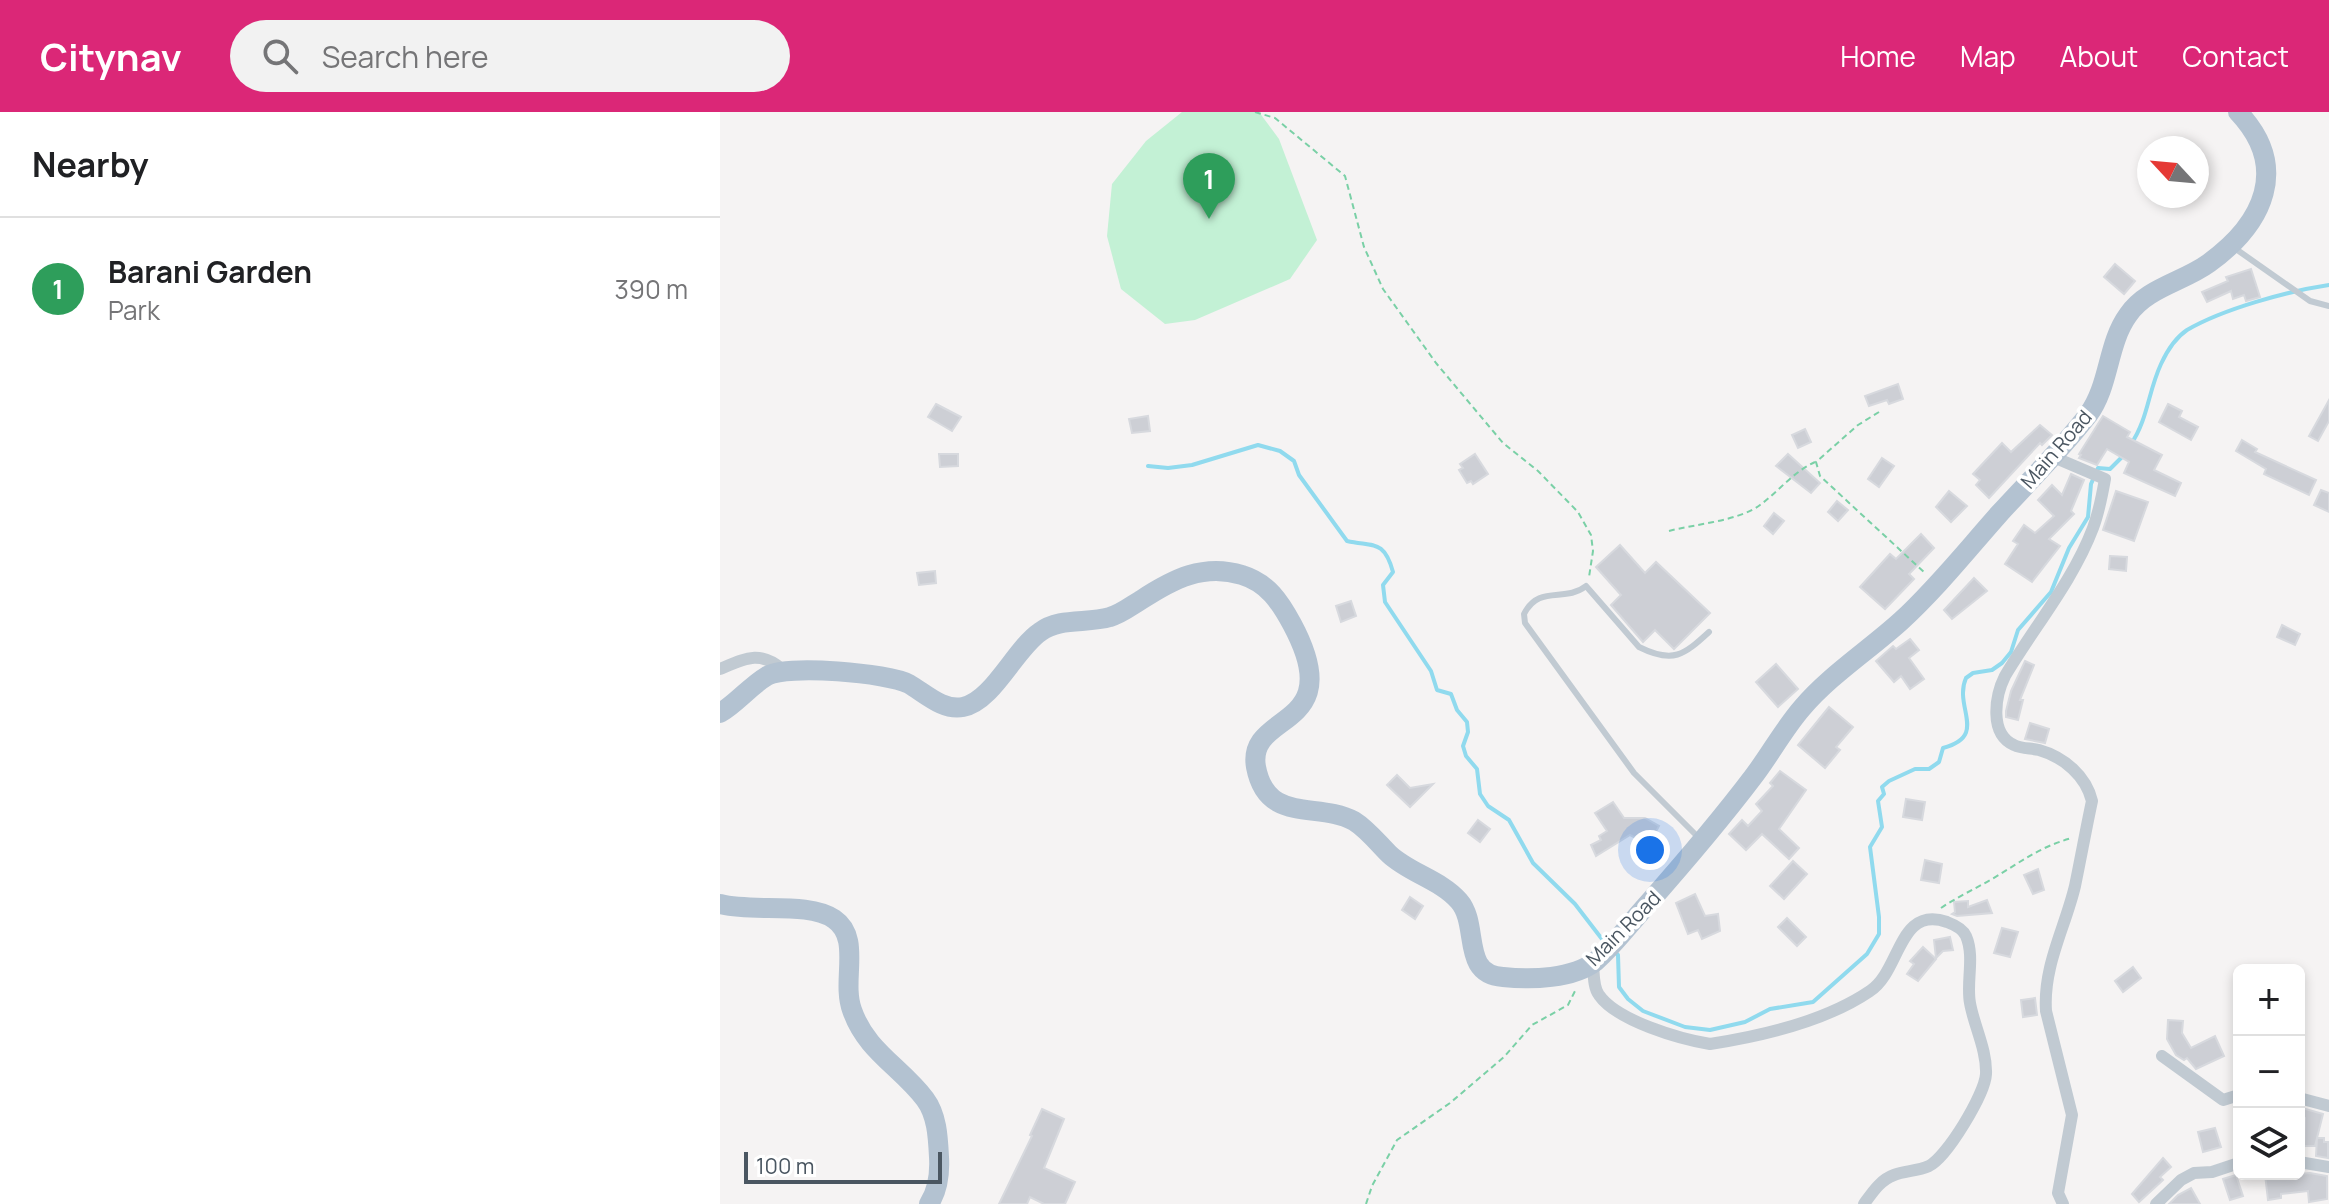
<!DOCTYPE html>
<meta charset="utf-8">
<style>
body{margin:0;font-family:Manrope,sans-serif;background:#f2f2f2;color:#202124}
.controls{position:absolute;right:24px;bottom:24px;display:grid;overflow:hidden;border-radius:12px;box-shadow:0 4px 12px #0003}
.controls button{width:72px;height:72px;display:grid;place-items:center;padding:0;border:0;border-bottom:2px solid #e0e0e0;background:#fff;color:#202124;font:40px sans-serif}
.compass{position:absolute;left:1417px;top:24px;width:72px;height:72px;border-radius:50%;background:#fff;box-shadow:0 4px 12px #0003;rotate:296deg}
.scale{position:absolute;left:24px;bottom:20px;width:198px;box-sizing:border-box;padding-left:8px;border:4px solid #4a5661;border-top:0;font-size:22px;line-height:28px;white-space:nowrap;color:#4a5661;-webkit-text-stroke:6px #fff;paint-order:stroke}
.you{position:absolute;left:930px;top:738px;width:28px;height:28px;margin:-20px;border:6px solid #fff;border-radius:50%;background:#1a73e8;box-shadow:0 0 0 12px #1a73e833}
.badge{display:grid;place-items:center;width:52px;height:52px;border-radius:50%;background:#db2777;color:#fff;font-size:26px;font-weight:700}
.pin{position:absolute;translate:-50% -66px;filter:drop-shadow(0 2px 4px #0008)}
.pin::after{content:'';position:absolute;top:42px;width:28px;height:24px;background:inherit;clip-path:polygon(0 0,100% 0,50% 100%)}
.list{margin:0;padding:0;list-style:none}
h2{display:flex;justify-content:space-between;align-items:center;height:104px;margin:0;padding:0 32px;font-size:34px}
h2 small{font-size:26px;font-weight:400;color:#757577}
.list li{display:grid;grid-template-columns:52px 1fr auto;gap:24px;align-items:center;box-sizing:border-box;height:144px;padding:0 32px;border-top:2px solid #e0e0e0}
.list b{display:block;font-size:30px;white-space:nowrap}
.list p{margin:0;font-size:26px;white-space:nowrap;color:#757577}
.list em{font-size:26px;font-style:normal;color:#757577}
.icon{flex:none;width:44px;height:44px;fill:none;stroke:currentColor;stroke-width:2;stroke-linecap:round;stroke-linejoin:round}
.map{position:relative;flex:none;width:1609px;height:1092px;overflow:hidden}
header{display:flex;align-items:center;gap:48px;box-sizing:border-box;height:112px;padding:0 40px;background:#db2777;color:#fff}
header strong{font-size:38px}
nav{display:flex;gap:44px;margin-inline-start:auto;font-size:28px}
.search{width:560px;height:72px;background:#f2f2f2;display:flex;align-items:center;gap:20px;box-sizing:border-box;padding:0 28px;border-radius:44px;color:#757577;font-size:30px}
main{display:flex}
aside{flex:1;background:#fff}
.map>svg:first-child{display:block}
.green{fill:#c3f1d5}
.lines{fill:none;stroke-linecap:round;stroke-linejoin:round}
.stream{stroke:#90daee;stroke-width:4}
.building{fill:#cdcfd5;stroke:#d7d9de;stroke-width:2}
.path{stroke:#7ad0a6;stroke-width:2;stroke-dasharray:6 4;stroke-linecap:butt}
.service{stroke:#c1cad2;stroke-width:6}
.minor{stroke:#c1cad2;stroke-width:12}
.primary{stroke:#b3c2d1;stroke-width:20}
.labels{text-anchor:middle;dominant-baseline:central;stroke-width:7;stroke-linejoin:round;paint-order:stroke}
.street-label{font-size:20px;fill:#4a5661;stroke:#fff}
</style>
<header>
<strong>Citynav</strong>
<div class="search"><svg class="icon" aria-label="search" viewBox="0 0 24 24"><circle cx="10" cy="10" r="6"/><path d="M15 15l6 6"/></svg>Search here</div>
<nav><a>Home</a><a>Map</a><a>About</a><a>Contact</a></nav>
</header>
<main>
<aside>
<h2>Nearby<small></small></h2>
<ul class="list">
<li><span class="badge" style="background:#2e9e5b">1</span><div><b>Barani Garden</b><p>Park</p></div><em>390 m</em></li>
</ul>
</aside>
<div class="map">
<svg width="1609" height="1092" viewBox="0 0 1609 1092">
<rect width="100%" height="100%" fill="#f5f3f3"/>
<path class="green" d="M462 0H539L559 27 597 128 570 167 475 208 445 212 401 177 387 124 392 72 426 29Z"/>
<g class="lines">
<g class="stream">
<path d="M1411 332C1428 307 1428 280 1441 252 1447 239 1455 226 1467 218 1503 197 1568 179 1609 173"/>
<path d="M428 354 448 356 472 353 538 333 560 339 574 349 579 363 627 429C653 435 664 427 673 460L663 473 665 490 711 559 717 578 731 582 737 598 747 610 748 620 743 634 746 644 757 657 760 682 768 694 789 708 813 751 855 792 885 831"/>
<path d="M895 840 898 843 899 875 908 887 923 899 965 915 990 918 1025 910 1050 897 1093 890 1147 842 1159 822V805L1150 735 1162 715 1158 689 1164 682 1162 675 1169 669 1195 657H1209L1219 650 1223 636C1269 624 1233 595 1246 566L1253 561 1272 558 1282 551 1291 540 1298 518 1331 480 1349 436 1368 405 1371 372 1378 356 1390 357 1404 343"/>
</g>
</g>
<g class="building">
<path d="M1395 152 1415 169 1404 182 1384 165Z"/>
<path d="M1531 157 1540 185 1526 189 1524 183 1513 187 1511 179 1487 190 1482 180 1508 169 1506 165Z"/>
<path d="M1178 272 1183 287 1169 292 1167 288 1149 294 1145 284Z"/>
<path d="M1609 288V309L1598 329 1589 324Z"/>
<path d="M216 292 241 305 232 319 208 305Z"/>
<path d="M1448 292 1462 299 1459 305 1478 315 1471 328 1439 310Z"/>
<path d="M428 304 430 319 412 321 409 307Z"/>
<path d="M1383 304 1410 320 1407 325 1442 343 1434 358 1461 371 1455 384 1404 361 1409 350 1387 337 1377 353 1359 346 1361 343 1359 342Z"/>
<path d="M1320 313 1332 323 1322 333 1320 331 1269 386 1256 373 1260 368 1253 362 1282 331 1291 340Z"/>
<path d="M1085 317 1091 330 1078 336 1072 323Z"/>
<path d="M1522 328 1537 337 1535 340 1596 368 1589 383 1544 362 1546 357 1516 339Z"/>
<path d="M219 342H238V354L220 355Z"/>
<path d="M755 342 768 362 753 372 751 369 747 371 739 358 743 356 740 352Z"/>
<path d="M1068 342 1100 371 1091 381 1056 354Z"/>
<path d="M1162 346 1174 354 1159 375 1148 367Z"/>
<path d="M1351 362 1364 368 1351 399 1354 402 1329 427 1340 434 1312 470 1285 452 1298 432 1293 429 1304 413 1315 421 1334 404 1318 388 1332 373 1342 383Z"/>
<path d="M1601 378 1609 381V400L1594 393Z"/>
<path d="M1229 379 1247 394 1231 410 1216 395Z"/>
<path d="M1396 379 1428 390 1414 429 1383 418Z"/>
<path d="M1117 389 1128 398 1118 409 1108 400Z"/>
<path d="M1054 401 1064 409 1053 422 1044 414Z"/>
<path d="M1201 422 1214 436 1189 462 1194 467 1165 497 1140 475 1170 442 1176 447Z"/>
<path d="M900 433 925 461 936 450 990 501 954 537 935 518 923 530 891 493 901 483 876 455Z"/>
<path d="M1390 444 1407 445 1406 459 1389 457Z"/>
<path d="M215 459 216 471 199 473 197 461Z"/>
<path d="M1254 466 1267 479 1232 507 1224 498Z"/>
<path d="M631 489 636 504 621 510 616 494Z"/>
<path d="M1562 513 1580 522 1575 533 1557 525Z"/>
<path d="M1190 527 1199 538 1189 546 1204 567 1190 577 1181 564 1174 570 1156 549 1173 534 1176 537Z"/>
<path d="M1305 549 1314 553 1300 588H1303L1298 608 1286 605V599L1291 579Z"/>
<path d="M1056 552 1078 577 1058 595 1036 570Z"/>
<path d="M1109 595 1133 615 1116 635 1120 638 1105 656 1078 633Z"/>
<path d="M1310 611 1329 617 1325 631 1305 627Z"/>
<path d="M1060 659 1086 678 1059 717 1079 736 1069 747 1042 722 1026 738 1009 722 1022 708 1028 714 1042 699 1036 692 1053 674 1050 671Z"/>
<path d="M677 663 690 676 713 672 690 695 667 673Z"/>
<path d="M1186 687 1205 690 1202 708 1183 705Z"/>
<path d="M893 690 904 706H925L939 714 929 733 910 723 876 744 871 733 881 728 879 724 887 719 875 701Z"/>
<path d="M758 708 770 717 760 730 748 721Z"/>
<path d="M1205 748 1222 752 1219 771 1201 768Z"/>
<path d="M1073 749 1087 762 1064 787 1050 774Z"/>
<path d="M1318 757 1324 778 1313 782 1304 763Z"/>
<path d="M975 782 985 804 998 802 1000 819 982 827 978 818 968 822 956 791Z"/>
<path d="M690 785 703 794 695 807 682 798Z"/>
<path d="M1267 788 1272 801 1237 804 1232 802 1235 800 1234 790 1248 789V795Z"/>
<path d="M1067 806 1086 825 1077 834 1058 815Z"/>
<path d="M1282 816 1298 820 1290 845 1274 841Z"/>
<path d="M1230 825 1233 838 1223 839 1216 846 1214 828Z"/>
<path d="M1203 835 1216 847 1198 869 1187 862 1194 852 1190 849Z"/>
<path d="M1413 855 1421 866 1403 880 1395 869Z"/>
<path d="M1315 886 1317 903 1303 905 1301 888Z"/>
<path d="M1448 908 1463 909 1462 921 1471 936 1495 924 1504 944 1476 957 1467 946 1464 948 1456 943 1447 927Z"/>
<path d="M1582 996 1603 1002 1597 1026H1604V1030H1608V1046L1596 1044 1597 1026 1595 1034H1584L1585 1006 1580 1005Z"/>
<path d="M322 997 344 1007 324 1056 355 1070 345 1092H324L310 1085 307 1092H279L312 1024 310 1023Z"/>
<path d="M1495 1016 1501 1035 1483 1040 1478 1020Z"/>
<path d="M1443 1046 1451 1055 1440 1065 1443 1068 1419 1090 1412 1082Z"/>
<path d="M1590 1061 1607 1064V1087L1589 1090 1588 1079 1561 1082V1086L1548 1088 1545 1062H1558V1064Z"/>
<path d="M1516 1063 1523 1084 1510 1088 1503 1067Z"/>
<path d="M1471 1076 1480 1092H1449L1458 1083Z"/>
</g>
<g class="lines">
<g class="path">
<path d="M535 0 555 6 625 64 644 135 663 177 716 251 783 331 818 359 858 400 871 423 873 439 869 465"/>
<path d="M1159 300 1138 313 1096 350 1100 364 1205 461"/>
<path d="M949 419C975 412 1019 409 1040 393 1059 379 1073 360 1095 350"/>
<path d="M1221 796C1237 785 1255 777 1272 767 1301 750 1319 735 1352 726"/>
<path d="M646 1092 652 1074 677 1028 730 991 784 945 812 913 848 893 855 879"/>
</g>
<g class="service">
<path d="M1513 135 1590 189 1609 194"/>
<path d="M979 726 914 661 805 511 804 502C819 472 845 491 866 474L919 535C953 552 964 543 989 520"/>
</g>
<g class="minor">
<path d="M1331 344 1385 367C1382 384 1379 400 1373 416 1353 469 1314 515 1285 564 1275 584 1269 622 1294 633 1302 637 1311 636 1319 638 1344 645 1366 664 1372 689 1366 717 1361 745 1355 774 1345 816 1323 854 1326 899L1352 1003 1338 1081 1343 1092"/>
<path d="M0 557C26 546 40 538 63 558"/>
<path d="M873 852C874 862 873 875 879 883 897 909 960 927 990 932 1042 924 1106 909 1150 879 1181 859 1178 793 1227 810 1235 813 1243 817 1246 824 1255 845 1246 870 1250 891 1254 914 1267 938 1266 962 1265 982 1227 1045 1209 1054 1198 1059 1185 1059 1174 1063 1160 1068 1152 1081 1144 1092"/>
<path d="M1442 944 1503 988 1519 983"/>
<path d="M1579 986 1609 994"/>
<path d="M1579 1050 1609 1055"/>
<path d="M1436 1092 1461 1068 1474 1061 1492 1060 1519 1051"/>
</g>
<g class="primary">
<path d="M0 601C17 591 30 574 47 564 67 552 168 561 189 572 206 582 223 599 243 595 273 589 295 537 320 520 340 505 367 512 390 505 401 502 411 494 421 488 453 467 484 451 522 463 548 471 560 490 572 512 630 620 526 598 536 655 547 713 598 689 634 709 647 717 658 731 669 742 689 761 721 768 739 789 760 813 740 862 783 865 811 868 853 867 876 849 894 833 909 813 925 795 962 753 999 710 1033 665 1050 643 1063 618 1082 596 1110 563 1149 538 1181 509 1217 476 1247 438 1279 402 1309 369 1341 338 1368 303 1390 273 1387 232 1408 203 1426 176 1463 170 1489 151 1544 111 1570 55 1518 0"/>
<path d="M0 792C33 801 88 789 114 807 142 826 121 868 132 898 146 939 181 955 205 987 217 1003 218 1025 219 1045 220 1062 218 1078 209 1092"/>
</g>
</g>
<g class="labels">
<g class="street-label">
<text transform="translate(1336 337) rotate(-49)">Main Road</text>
<text transform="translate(903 816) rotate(-45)">Main Road</text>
</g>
</g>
</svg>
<div class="controls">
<button>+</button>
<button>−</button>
<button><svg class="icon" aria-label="layers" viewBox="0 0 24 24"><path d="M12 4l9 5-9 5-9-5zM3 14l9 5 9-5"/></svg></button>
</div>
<svg class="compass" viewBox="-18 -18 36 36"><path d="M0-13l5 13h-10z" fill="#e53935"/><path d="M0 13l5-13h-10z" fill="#757577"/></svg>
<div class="scale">100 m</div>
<div class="you"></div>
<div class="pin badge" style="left:489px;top:107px;background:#2e9e5b">1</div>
</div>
</main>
